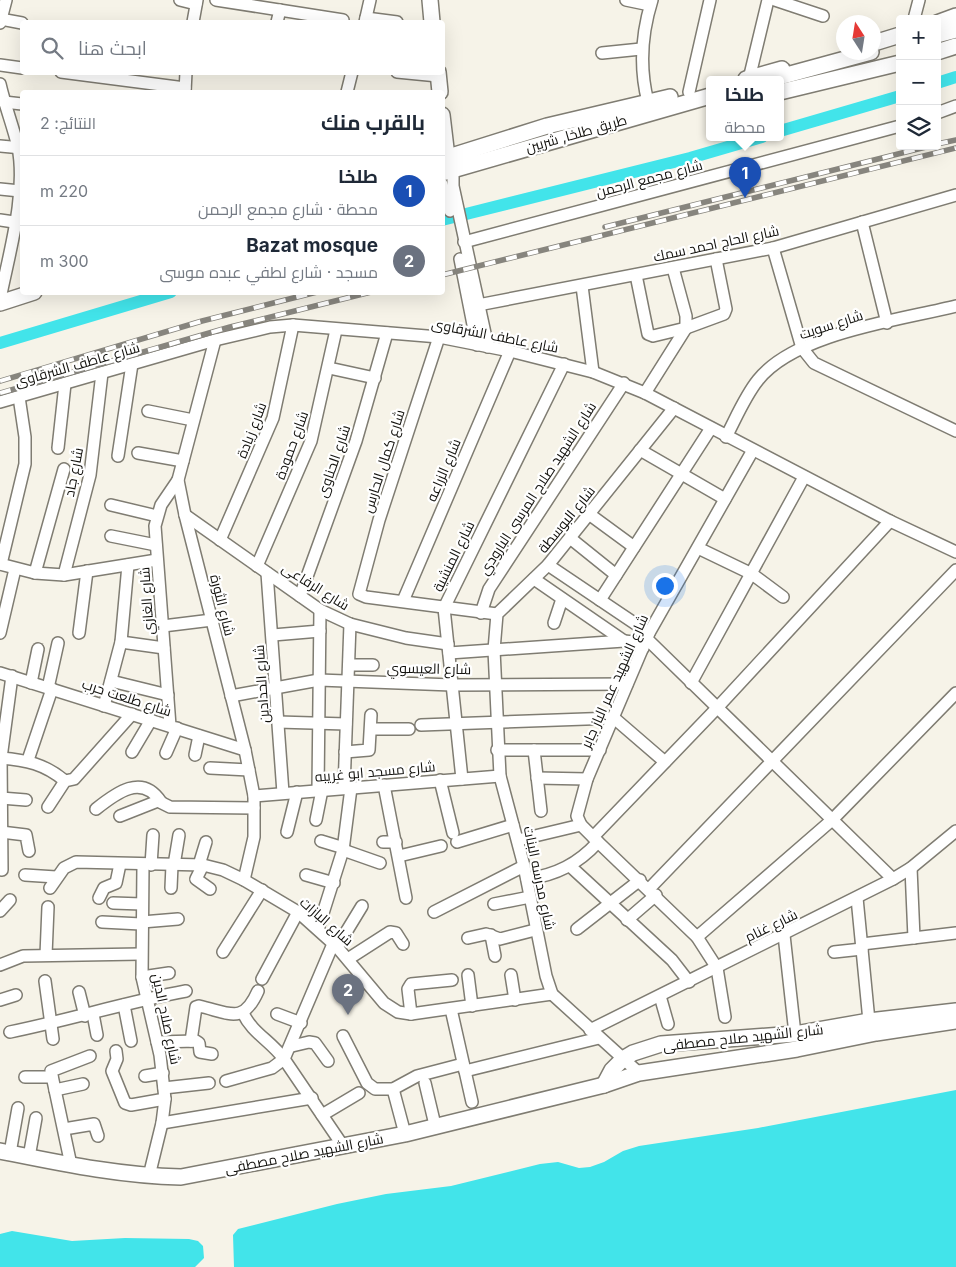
<!DOCTYPE html>
<html lang="ar">
<meta charset="utf-8">
<style>
body{margin:0;font-family:Inter,Cairo,sans-serif;background:#f2f2f3;color:#1f2937;direction:rtl}
.controls{position:absolute;right:15px;top:15px;display:grid;overflow:hidden;border-radius:5px;box-shadow:0 5px 20px #0002}
.controls button{width:45px;height:45px;display:grid;place-items:center;padding:0;border:0;border-bottom:1px solid #e0e1e3;background:#fff;color:#1f2937;font:25px sans-serif}
.compass{position:absolute;left:836px;top:15px;width:45px;height:45px;border-radius:50%;background:#fff;box-shadow:0 5px 20px #0002;rotate:348deg}
.you{position:absolute;left:664px;top:585px;width:18px;height:18px;margin:-12px;border:4px solid #fff;border-radius:50%;background:#1a73e8;box-shadow:0 0 0 8px #1a73e833}
.badge{display:grid;place-items:center;width:32px;height:32px;border-radius:50%;background:#606a0f;color:#fff;font-size:16px;font-weight:700}
.pin{position:absolute;translate:-50% -41px;filter:drop-shadow(0 1px 2px #0008)}
.pin::after{content:'';position:absolute;top:26px;width:18px;height:15px;background:inherit;clip-path:polygon(0 0,100% 0,50% 100%)}
.popup{position:absolute;left:706px;top:76px;width:78px;height:65px;box-sizing:border-box;display:grid;place-content:center;border-radius:5px;background:#fff;filter:drop-shadow(0 1px 4px #0005);font-size:16px;white-space:nowrap;color:#747a83}
.popup b{font-size:19px;color:#1f2937}
.popup::after{content:'';position:absolute;left:50%;top:100%;margin-left:-10px;border:10px solid transparent;border-top-color:#fff}
.list{margin:0;padding:0;list-style:none}
h2{display:flex;justify-content:space-between;align-items:center;height:65px;margin:0;padding:0 20px;font-size:21px}
h2 small{font-size:16px;font-weight:400;color:#747a83}
.list li{display:grid;grid-template-columns:32px 1fr auto;gap:15px;align-items:center;box-sizing:border-box;height:70px;padding:0 20px;border-top:1px solid #e0e1e3}
.list b{display:block;font-size:19px;white-space:nowrap}
.list p{margin:0;font-size:16px;white-space:nowrap;color:#747a83}
.list em{font-size:16px;font-style:normal;color:#747a83}
.icon{flex:none;width:28px;height:28px;fill:none;stroke:currentColor;stroke-width:2;stroke-linecap:round;stroke-linejoin:round}
.map{position:relative;flex:none;width:956px;height:1267px;overflow:hidden;direction:ltr}
.search{position:absolute;background:#fff;box-shadow:0 5px 20px #0002;left:20px;top:20px;width:425px;height:55px;display:flex;align-items:center;gap:12px;box-sizing:border-box;padding:0 18px;border-radius:5px;color:#747a83;font-size:19px}
.panel{position:absolute;background:#fff;box-shadow:0 5px 20px #0002;left:20px;top:90px;width:425px;height:205px;border-radius:5px;direction:rtl}
.map>svg:first-child{display:block}
.water{fill:#42e4ea}
.lines{fill:none;stroke-linecap:round;stroke-linejoin:round}
.canal{stroke:#42e4ea;stroke-width:12}
.minor-casing{stroke:#7f7c72;stroke-width:14}
.major-casing{stroke:#7f7c72;stroke-width:18}
.minor{stroke:#fff;stroke-width:11}
.major{stroke:#fff;stroke-width:15}
.rail-casing{stroke:#87857e;stroke-width:5.5}
.rail{stroke:#fff;stroke-width:4;stroke-dasharray:11;stroke-linecap:butt}
.labels{text-anchor:middle;dominant-baseline:central;stroke-width:4.5;stroke-linejoin:round;paint-order:stroke}
.street-label{font-size:14px;fill:#11100c;stroke:#fff}
</style>
<div class="map">
<svg width="956" height="1267" viewBox="0 0 956 1267">
<rect width="100%" height="100%" fill="#f6f3e8"/>
<g class="water">
<path d="M956 1090V1267H234L233 1235 238 1229 337 1204 386 1194 451 1186 540 1164 558 1162 579 1168 590 1167 604 1162 623 1151 639 1146 758 1128Z"/>
<path d="M12 1231 72 1241 125 1238 189 1239 198 1241 203 1246 204 1258 195 1267H0V1234Z"/>
</g>
<g class="lines">
<g class="canal">
<path d="M937 83 956 77"/>
<path d="M780 131 900 96"/>
<path d="M442 220 690 158 762 137"/>
<path d="M0 343 171 292"/>
</g>
<defs>
<g id="minor">
<path d="M180 0 196 4"/>
<path d="M216 0 343 20"/>
<path d="M626 0 650 5"/>
<path d="M775 0 823 16"/>
<path d="M366 18 397 22"/>
<path d="M0 19 22 23"/>
<path d="M914 19 919 0"/>
<path d="M193 22 197 0"/>
<path d="M277 22 280 10"/>
<path d="M365 22 370 0"/>
<path d="M0 23 6 0"/>
<path d="M602 53 641 49"/>
<path d="M0 65 22 68"/>
<path d="M61 72 185 88"/>
<path d="M397 72 438 76"/>
<path d="M749 79 768 0"/>
<path d="M0 84C5 106 13 126 18 147 27 194 9 253 0 299"/>
<path d="M185 92 186 72"/>
<path d="M347 92 352 72"/>
<path d="M689 92 710 0"/>
<path d="M4 102 22 104"/>
<path d="M648 102C639 67 641 35 652 0"/>
<path d="M937 113 956 106"/>
<path d="M0 146 22 148"/>
<path d="M453 170V186L488 347"/>
<path d="M442 184 450 211"/>
<path d="M0 189 20 191"/>
<path d="M0 220 14 222"/>
<path d="M862 222 887 323"/>
<path d="M464 242 900 126"/>
<path d="M773 248 802 348 814 363 956 431"/>
<path d="M460 259 477 345"/>
<path d="M636 275 648 334 653 336 686 328 724 314 726 309 716 259"/>
<path d="M582 286 593 372"/>
<path d="M478 305 773 248 956 195"/>
<path d="M439 337 379 520 359 594 366 597 497 614"/>
<path d="M215 340 178 480 185 515 245 750 254 796V837L244 880"/>
<path d="M329 368 375 378"/>
<path d="M645 393 686 328V316L673 268"/>
<path d="M0 402 215 340 270 327 293 325 439 337 510 351 593 372 645 393 890 521 956 552"/>
<path d="M148 411 193 420"/>
<path d="M726 437C736 418 745 396 758 380 795 333 900 320 956 306"/>
<path d="M58 448 65 384"/>
<path d="M640 450 725 499"/>
<path d="M138 453 183 461"/>
<path d="M118 456 132 364"/>
<path d="M111 505 157 516"/>
<path d="M589 514 634 547"/>
<path d="M185 515 320 610 350 624 406 638 448 644"/>
<path d="M111 536 156 545"/>
<path d="M570 538 616 575"/>
<path d="M220 540 273 418 293 325"/>
<path d="M698 548 752 574 783 597"/>
<path d="M0 564 35 573 64 575 157 560"/>
<path d="M1 564 25 464V437L19 397"/>
<path d="M548 565 649 633"/>
<path d="M257 566 311 441 336 330"/>
<path d="M35 573 64 469"/>
<path d="M267 573 283 793"/>
<path d="M64 575 90 475 102 373"/>
<path d="M534 579 624 641"/>
<path d="M300 596 356 441 387 333"/>
<path d="M600 600 711 428"/>
<path d="M403 601 510 351"/>
<path d="M481 613 489 589 624 383"/>
<path d="M554 623 562 599"/>
<path d="M163 626 212 620"/>
<path d="M0 633 15 569"/>
<path d="M79 633 87 571"/>
<path d="M273 635 320 631"/>
<path d="M647 639 893 879"/>
<path d="M121 642 164 648"/>
<path d="M449 653 624 641 634 642 643 648"/>
<path d="M349 665H373"/>
<path d="M0 673 245 750"/>
<path d="M111 681 168 695"/>
<path d="M31 683 38 649"/>
<path d="M691 683 804 477"/>
<path d="M48 688 58 643"/>
<path d="M231 696 319 680 452 685 627 684"/>
<path d="M104 706 121 642 128 565"/>
<path d="M278 722 346 724"/>
<path d="M421 725 614 718 665 762"/>
<path d="M170 726 155 526 161 505 178 480"/>
<path d="M371 729H409"/>
<path d="M497 750H600"/>
<path d="M534 750 541 811"/>
<path d="M132 752 151 720"/>
<path d="M345 752 369 750 371 715"/>
<path d="M166 753 177 728"/>
<path d="M195 755 199 736"/>
<path d="M1 758C26 760 45 764 65 781"/>
<path d="M28 760 52 689"/>
<path d="M210 768 249 770"/>
<path d="M537 778 587 779"/>
<path d="M462 779 444 608 564 364"/>
<path d="M440 780 453 833"/>
<path d="M384 785 406 898"/>
<path d="M344 788 350 624"/>
<path d="M318 790 320 610"/>
<path d="M254 796 500 776"/>
<path d="M1 798 26 800"/>
<path d="M48 807 65 781 74 779 132 714"/>
<path d="M96 809C116 793 142 773 161 802"/>
<path d="M120 816 158 801 170 807 254 808"/>
<path d="M316 820 322 790"/>
<path d="M1 832 26 835 29 851"/>
<path d="M287 832 297 792"/>
<path d="M593 837 717 708 890 521"/>
<path d="M518 840 581 825"/>
<path d="M321 841 344 848"/>
<path d="M383 842H396"/>
<path d="M457 842 513 825"/>
<path d="M343 850 380 863"/>
<path d="M399 856 441 846"/>
<path d="M143 865 142 977 160 1055 165 1099 162 1123 149 1176"/>
<path d="M151 865 153 835"/>
<path d="M174 865 179 835"/>
<path d="M199 865 206 842"/>
<path d="M203 865 196 879 210 889"/>
<path d="M570 866 672 960 689 982"/>
<path d="M911 868 914 938"/>
<path d="M2 870 1 758 12 676"/>
<path d="M25 875 56 877"/>
<path d="M306 875 334 883"/>
<path d="M527 879C556 875 578 864 598 842"/>
<path d="M50 888 64 868 76 862 203 865 223 870 244 880 298 912 337 947 384 1003 398 1012 411 1014 552 994"/>
<path d="M171 888 172 865"/>
<path d="M649 889 956 570"/>
<path d="M99 898 104 888 116 883 120 864"/>
<path d="M857 898 869 1021"/>
<path d="M113 903 142 904"/>
<path d="M494 904 530 897"/>
<path d="M0 911 10 900"/>
<path d="M434 912 524 866"/>
<path d="M627 920 656 895"/>
<path d="M102 922 141 924"/>
<path d="M142 922 178 919"/>
<path d="M318 929 343 850 351 788"/>
<path d="M577 929 640 880"/>
<path d="M491 935 495 956"/>
<path d="M784 935 795 1034"/>
<path d="M697 937 832 820 956 693"/>
<path d="M468 938 486 934 500 939 535 930"/>
<path d="M862 944 956 933"/>
<path d="M337 947 362 906"/>
<path d="M223 952 262 890"/>
<path d="M834 952 862 949"/>
<path d="M46 955 48 907"/>
<path d="M348 959 390 932 396 933 403 944"/>
<path d="M0 965 23 956 141 954"/>
<path d="M468 975 472 1006"/>
<path d="M511 975 515 1000"/>
<path d="M142 977 169 973"/>
<path d="M262 979 298 912"/>
<path d="M45 981 53 1039"/>
<path d="M79 992 85 1016"/>
<path d="M660 996 668 1024"/>
<path d="M0 1000 16 995"/>
<path d="M124 1005 131 1041"/>
<path d="M451 1009 472 1102"/>
<path d="M243 1013C252 1033 271 1041 284 1059L343 1146"/>
<path d="M93 1014 97 1035"/>
<path d="M277 1014 301 1023"/>
<path d="M411 1014 408 989 411 984 452 980"/>
<path d="M725 1017 717 968 697 937 598 842 581 825 577 816 587 779 649 633 753 450"/>
<path d="M590 1030 893 879 911 868 956 831"/>
<path d="M10 1032C69 1020 127 1002 186 991"/>
<path d="M343 1036 367 1083 375 1089H393L417 1076 463 1064"/>
<path d="M191 1041 196 1007 199 1006C230 1013 243 1025 258 991"/>
<path d="M157 1042 196 1041 199 1043 200 1052 212 1054"/>
<path d="M292 1046 309 1042 315 1043 328 1061"/>
<path d="M116 1051 117 1059 112 1071 125 1103 131 1105 165 1099"/>
<path d="M465 1071 599 1038"/>
<path d="M639 1073 552 994 546 976 524 866 500 776 494 650 497 614 548 565 674 408"/>
<path d="M145 1076 163 1073"/>
<path d="M25 1077H52"/>
<path d="M226 1081 272 1068 284 1059 333 944"/>
<path d="M425 1083 435 1125"/>
<path d="M164 1088 209 1083"/>
<path d="M393 1089 405 1134"/>
<path d="M55 1090 83 1084"/>
<path d="M322 1115 359 1093"/>
<path d="M162 1123 312 1098"/>
<path d="M64 1129 94 1124 98 1136"/>
<path d="M10 1153 18 1108"/>
<path d="M29 1157 36 1118"/>
<path d="M71 1165 51 1071 90 1056"/>
</g>
<g id="major">
<path d="M430 0 432 22"/>
<path d="M937 23 956 16"/>
<path d="M937 35 956 30"/>
<path d="M874 43 900 35"/>
<path d="M937 52 956 46"/>
<path d="M438 72 440 92"/>
<path d="M746 79 782 69"/>
<path d="M772 79 871 52"/>
<path d="M780 92 900 63"/>
<path d="M442 115 447 157"/>
<path d="M442 159 547 126 670 97"/>
<path d="M442 173 710 96"/>
<path d="M0 303 34 292"/>
<path d="M604 1085 612 1070 623 1059 633 1053 661 1044 795 1034 869 1021 956 1011"/>
<path d="M0 1151C60 1163 120 1176 181 1177L405 1134 604 1085 639 1073 797 1049 876 1033 956 1021"/>
</g>
</defs>
<use href="#minor" class="minor-casing"/>
<use href="#major" class="major-casing"/>
<use href="#minor" class="minor"/>
<use href="#major" class="major"/>
<defs>
<g id="rail">
<path d="M937 144 956 140"/>
<path d="M605 227 930 146"/>
<path d="M442 275 956 148"/>
<path d="M0 381 202 321 317 292"/>
<path d="M0 393 230 327 371 292"/>
</g>
</defs>
<use href="#rail" class="rail-casing"/>
<use href="#rail" class="rail"/>
</g>
<g class="labels">
<g class="street-label">
<text transform="translate(576 133) rotate(-16)">طريق طلخا, شربين</text>
<text transform="translate(649 178) rotate(-15)">شارع مجمع الرحمن</text>
<text transform="translate(716 243) rotate(-12)">شارع الحاج احمد سمك</text>
<text transform="translate(831 324) rotate(-18)">شارع سويت</text>
<text transform="translate(495 335) rotate(11)">شارع عاطف الشرقاوى</text>
<text transform="translate(77 364) rotate(-16)">شارع عاطف الشرقاوى</text>
<text transform="translate(251 430) rotate(-69)">شارع زيادة</text>
<text transform="translate(291 445) rotate(-70)">شارع حمودة</text>
<text transform="translate(333 461) rotate(-71)">شارع الحناوى</text>
<text transform="translate(383 461) rotate(-72)">شارع كمال الحارس</text>
<text transform="translate(443 470) rotate(-67)">شارع الزراعه</text>
<text transform="translate(73 472) rotate(-79)">شارع جاد</text>
<text transform="translate(537 488) rotate(-57)">شارع الشهيد صلاح المرسى البارودي</text>
<text transform="translate(566 519) rotate(-51)">شارع البوسطة</text>
<text transform="translate(453 556) rotate(-64)">شارع المنشية</text>
<text transform="translate(316 586) rotate(32)">شارع الرفاعى</text>
<text transform="translate(146 601) rotate(-94)">شارع الغازي</text>
<text transform="translate(223 605) rotate(76)">شارع الثورة</text>
<text transform="translate(429 668) rotate(1)">شارع العيسوي</text>
<text transform="translate(614 681) rotate(-66)">شارع الشهيد عمر الباز جابر</text>
<text transform="translate(261 684) rotate(-94)">شارع الحدادين</text>
<text transform="translate(127 697) rotate(18)">شارع طلعت حرب</text>
<text transform="translate(375 771) rotate(-5)">شارع مسجد ابو غريبه</text>
<text transform="translate(540 878) rotate(78)">شارع مدرسه البنات</text>
<text transform="translate(327 921) rotate(41)">شارع البازات</text>
<text transform="translate(771 925) rotate(-26)">شارع غنام</text>
<text transform="translate(167 1019) rotate(78)">شارع صلاح الدين</text>
<text transform="translate(743 1037) rotate(-6)">شارع الشهيد صلاح مصطفى</text>
<text transform="translate(304 1153) rotate(-11)">شارع الشهيد صلاح مصطفى</text>
</g>
</g>
</svg>
<div class="controls">
<button>+</button>
<button>−</button>
<button><svg class="icon" aria-label="layers" viewBox="0 0 24 24"><path d="M12 4l9 5-9 5-9-5zM3 14l9 5 9-5"/></svg></button>
</div>
<svg class="compass" viewBox="-18 -18 36 36"><path d="M0-13l5 13h-10z" fill="#e53935"/><path d="M0 13l5-13h-10z" fill="#747a83"/></svg>
<div class="you"></div>
<div class="pin badge" style="left:745px;top:198px;background:#1a4fb4">1</div>
<div class="popup"><b>طلخا</b>محطة</div>
<div class="pin badge" style="left:348px;top:1015px;background:#6b7280">2</div>
<div class="search"><svg class="icon" aria-label="search" viewBox="0 0 24 24"><circle cx="10" cy="10" r="6"/><path d="M15 15l6 6"/></svg>ابحث هنا</div>
<section class="panel">
<h2>بالقرب منك<small>النتائج: 2</small></h2>
<ul class="list">
<li><span class="badge" style="background:#1a4fb4">1</span><div><b>طلخا</b><p>محطة · شارع مجمع الرحمن</p></div><em>220 m</em></li>
<li><span class="badge" style="background:#6b7280">2</span><div><b>Bazat mosque</b><p>مسجد · شارع لطفي عبده موسى</p></div><em>300 m</em></li>
</ul>
</section>
</div>
